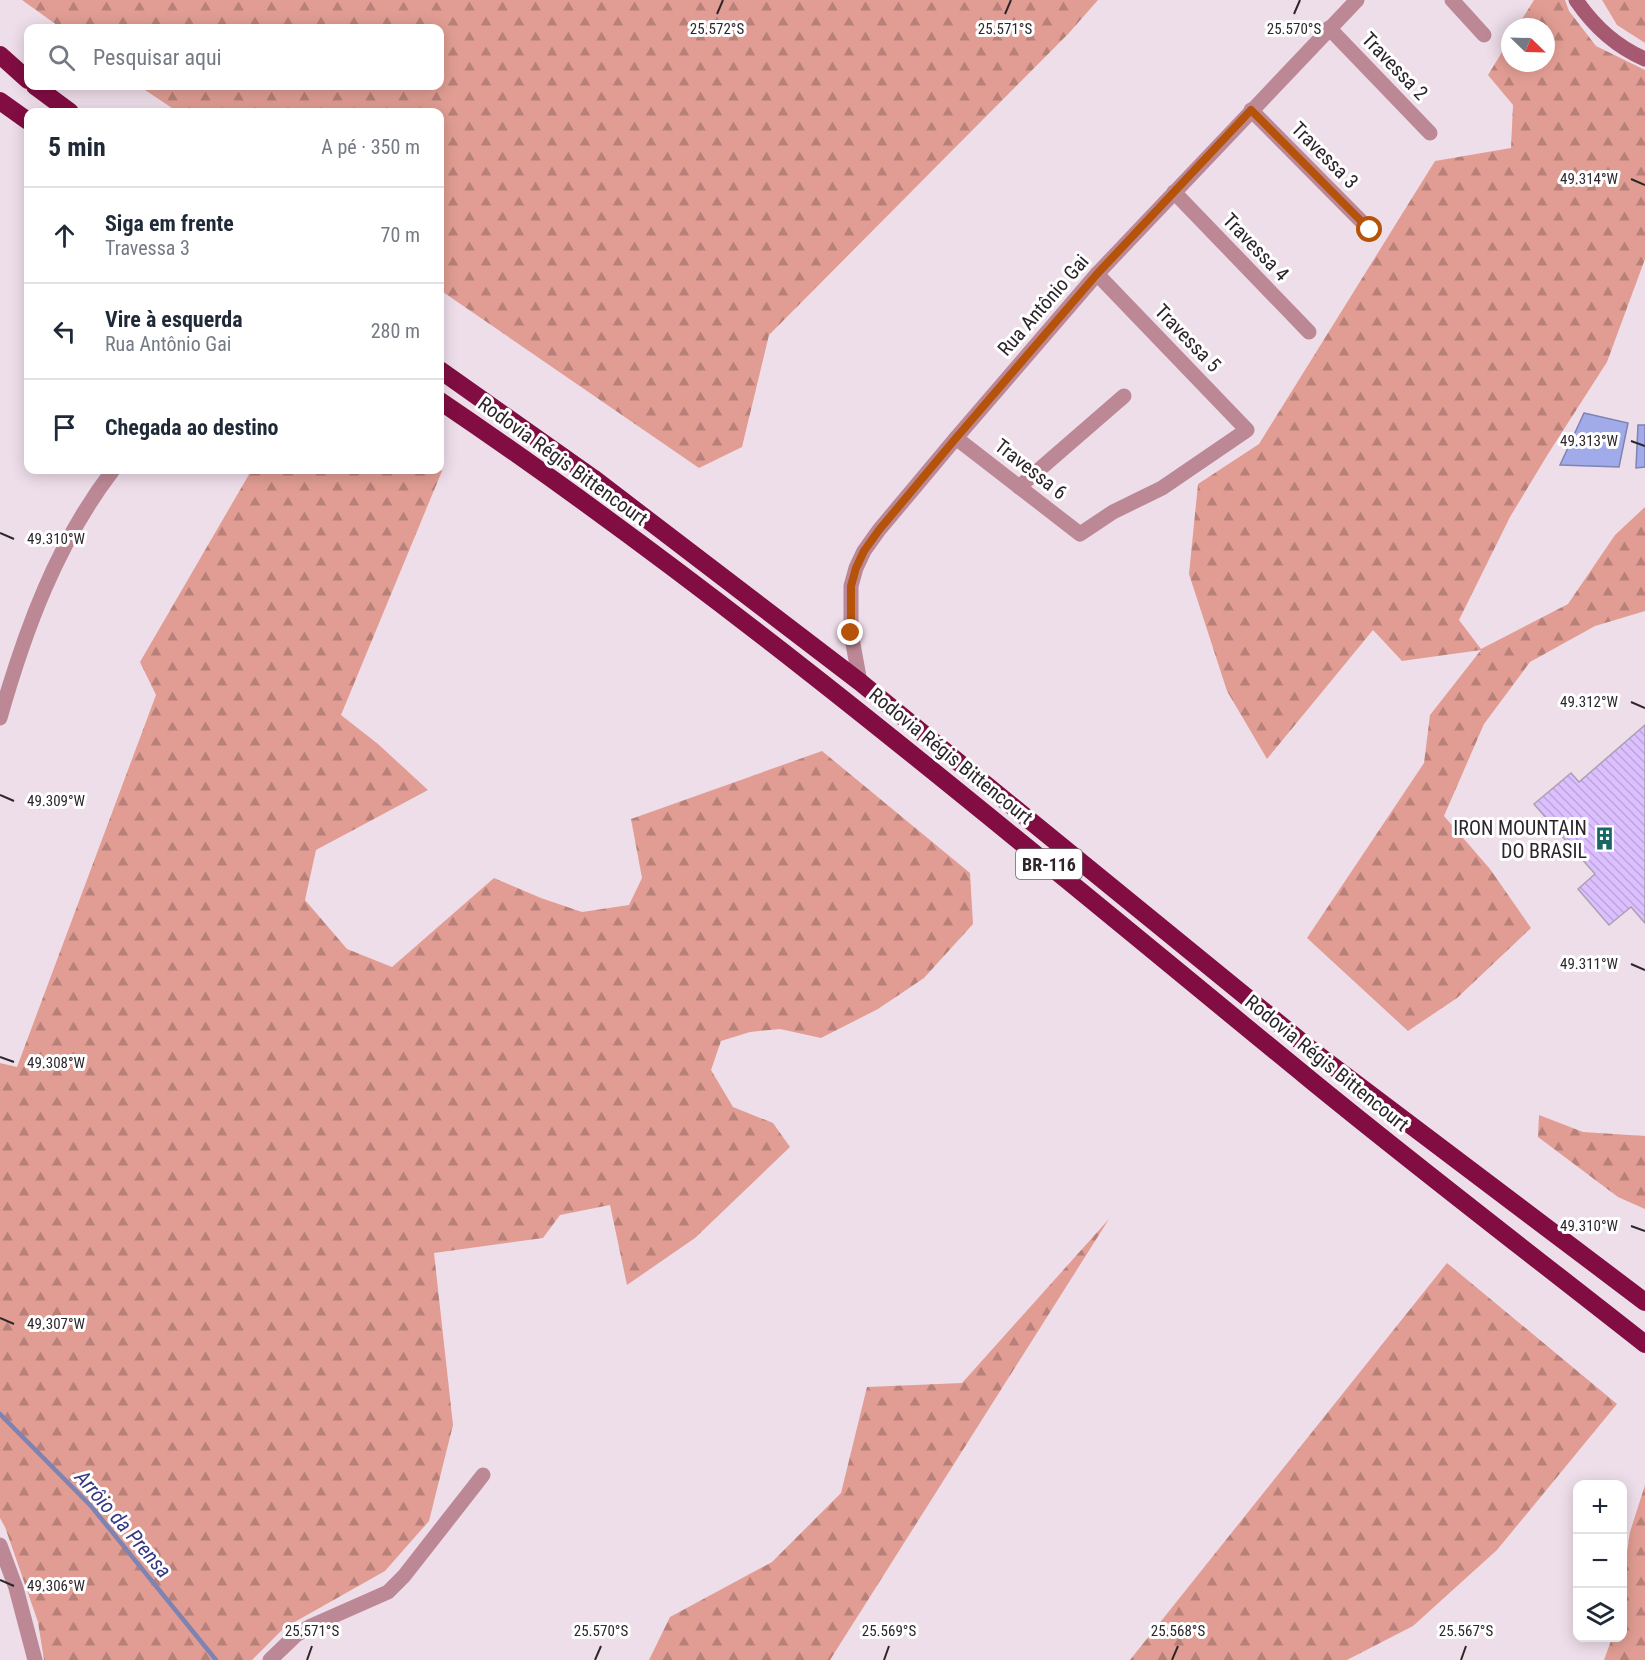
<!DOCTYPE html>
<html lang="pt">
<meta charset="utf-8">
<style>
body{margin:0;font-family:"Roboto Condensed",sans-serif;background:#f2f2f3;color:#1f2937}
.controls{position:absolute;right:18px;bottom:18px;display:grid;overflow:hidden;border-radius:12px;box-shadow:0 3px 15px #0003}
.controls button{width:54px;height:54px;display:grid;place-items:center;padding:0;border:0;border-bottom:2px solid #e0e1e3;background:#fff;color:#1f2937;font:30px sans-serif}
.compass{position:absolute;left:1501px;top:18px;width:54px;height:54px;border-radius:50%;background:#fff;box-shadow:0 3px 15px #0003;rotate:113deg}
.stop{position:absolute;width:18px;height:18px;margin:-14px;border:4px solid #b45309;border-radius:50%;background:#fff}
.stop.end{background:#b45309;border-color:#fff;box-shadow:0 2px 6px #0008}
.list{margin:0;padding:0;list-style:none}
h2{display:flex;justify-content:space-between;align-items:center;height:78px;margin:0;padding:0 24px;font-size:26px}
h2 small{font-size:20px;font-weight:400;color:#747a83}
.list li{display:grid;grid-template-columns:39px 1fr auto;gap:18px;align-items:center;box-sizing:border-box;height:96px;padding:0 24px;border-top:2px solid #e0e1e3}
.list b{display:block;font-size:22px;white-space:nowrap}
.list p{margin:0;font-size:20px;white-space:nowrap;color:#747a83}
.list em{font-size:20px;font-style:normal;color:#747a83}
.icon{flex:none;width:33px;height:33px;fill:none;stroke:currentColor;stroke-width:2;stroke-linecap:round;stroke-linejoin:round}
.map{position:relative;flex:none;width:1645px;height:1660px;overflow:hidden}
.search{position:absolute;background:#fff;box-shadow:0 3px 15px #0003;left:24px;top:24px;width:420px;height:66px;display:flex;align-items:center;gap:15px;box-sizing:border-box;padding:0 21px;border-radius:12px;color:#747a83;font-size:22px}
.panel{position:absolute;background:#fff;box-shadow:0 3px 15px #0003;left:24px;top:108px;width:420px;height:366px;border-radius:12px}
.map>svg:first-child{display:block}
.forest{fill:url(#forest-firs)}
.water{fill:#a1abea;stroke:#7e83b1;stroke-width:1.5}
.lines{fill:none;stroke-linecap:round;stroke-linejoin:round}
.stream{stroke:#7e83b1;stroke-width:4.5}
.building{fill:url(#building-back-hatch);stroke:#a9a1b2;stroke-width:1.5}
.street{stroke:#bd8896;stroke-width:15}
.secondary{stroke:#a65a72;stroke-width:15}
.highway{stroke:#810d42;stroke-width:18}
.route{stroke:#b45309;stroke-width:8}
.ticks{fill:none;stroke:#2c262b;stroke-width:2}
.labels{text-anchor:middle;dominant-baseline:central;stroke-width:6;stroke-linejoin:round;paint-order:stroke}
.shield{fill:#fff;stroke:#6b676b;stroke-width:1.5}
.shield-label{font-size:18px;font-weight:bold;fill:#2c262b}
.street-label{font-size:20px;fill:#2c262b;stroke:#fff}
.poi-label{font-size:20px;fill:#2c262b;stroke:#fff;text-anchor:end}
.water-label{font-size:21px;font-style:italic;fill:#353781;stroke:#fff}
.ticks-label{font-size:15px;text-anchor:middle;fill:#2c262b;stroke:#fff;stroke-width:6;stroke-linejoin:round;paint-order:stroke}
</style>
<div class="map">
<svg width="1645" height="1660" viewBox="0 0 1645 1660">
<defs>
<pattern id="forest-firs" width="22" height="20" patternUnits="userSpaceOnUse" patternTransform="scale(1.5)"><rect width="22" height="20" fill="#e19d93"/><path d="M5 1l3.5 6h-7zM16 11l3.5 6h-7z" fill="#b78078"/></pattern>
<pattern id="building-back-hatch" width="6" height="6" patternUnits="userSpaceOnUse" patternTransform="scale(1.5)"><rect width="6" height="6" fill="#dcbffe"/><path d="M-1 5l2 2M0 0l6 6M5-1l2 2" fill="none" stroke="#bda4da"/></pattern>
</defs>
<rect width="100%" height="100%" fill="#eedeea"/>
<g class="forest">
<path d="M22 0H1098L1069 33 769 335 742 447 699 468 440 290V112H178L139 86H440V28H61Z"/>
<path d="M1534 0H1565L1569 11 1596 46 1645 70V259L1607 362 1548 454 1510 517 1459 620 1481 649 1568 604 1615 535 1645 507V611L1595 626 1530 662 1484 724 1444 816 1490 869 1531 928 1457 998 1408 1031 1307 938 1424 763 1430 715 1481 650 1402 661 1373 630 1267 759 1227 691 1189 574 1198 484 1259 444 1435 161 1511 148 1513 105 1488 75 1510 39V63H1546V27H1517Z"/>
<path d="M1602 0H1645V43L1617 25Z"/>
<path d="M440 469 442 471 341 715 378 744 428 790 316 850 305 900 347 949 392 967 494 878 541 898 582 912 629 905 642 878 631 819 822 751 970 873 973 924 924 978 878 1009 821 1038 780 1029 750 1032 721 1041 711 1070 733 1107 773 1123 790 1147 695 1238 627 1285 610 1205 560 1215 543 1238 434 1253 453 1425 429 1521 385 1571 284 1628 252 1660H44L38 1622 5 1527 0 1518V1063L17 1067 156 695 140 662 251 471 250 470Z"/>
<path d="M1539 1115 1583 1132 1645 1136V1209L1618 1197 1538 1137Z"/>
<path d="M1109 1219 830 1660H649L670 1617 772 1562 841 1493 867 1387 962 1383Z"/>
<path d="M1447 1263 1617 1404 1497 1550 1413 1626 1347 1660H1130Z"/>
<path d="M1645 1485V1660H1604L1612 1638H1622L1623 1579 1630 1532Z"/>
</g>
<g class="water">
<path d="M1584 413 1628 423 1619 467 1560 465Z"/>
<path d="M1638 425H1645V467L1636 468Z"/>
</g>
<g class="lines">
<path class="stream" d="M0 1414 91 1506 216 1660"/>
</g>
<path class="building" d="M1645 725V923L1631 907 1609 925 1578 889 1595 874 1534 804 1571 773 1579 782Z"/>
<g class="lines">
<g class="street">
<path d="M1452 0 1484 35"/>
<path d="M1329 28 1430 133"/>
<path d="M1251 110 1370 230"/>
<path d="M1174 192 1309 332"/>
<path d="M956 438 1080 534 1113 512 1162 488 1247 430 1097 274"/>
<path d="M1019 487 1124 396"/>
<path d="M860 682 851 633V586L856 568 864 551 879 530 956 438 1097 274 1357 0"/>
<path d="M0 718C25 630 57 543 113 470"/>
<path d="M0 1545 16 1588 35 1660"/>
<path d="M270 1660 296 1635 311 1626 388 1592 404 1576 483 1475"/>
</g>
<path class="secondary" d="M1576 0C1593 25 1617 47 1645 59"/>
<g class="highway">
<path d="M0 55 28 80"/>
<path d="M35 86 70 112"/>
<path d="M0 101 28 121"/>
<path d="M440 370 593 478 860 682 1314 1052 1645 1302"/>
<path d="M440 401C743 606 1023 845 1307 1077 1418 1168 1532 1255 1645 1344"/>
</g>
</g>
<g class="lines">
<path class="route" d="M851 633V586L856 568 864 551 879 530 956 438 1097 274 1251 110 1370 230"/>
</g>
<path class="ticks" d="M717 14 723 0M1005 14 1011 0M1294 14 1300 0M1631 179 1645 185M1631 441 1645 446M0 533 14 539M1631 702 1645 708M0 795 14 801M1631 964 1645 970M0 1057 14 1062M1631 1226 1645 1231M0 1318 14 1324M0 1580 14 1586M307 1660 312 1646M595 1660 601 1646M884 1660 889 1646M1172 1660 1178 1646M1461 1660 1466 1646"/>
<defs>
<symbol id="building-bare" viewBox="-9 -9 18 18"><path d="M-4-6H4V6H1V3H-1V6H-4ZM-2.5-4.3h1.7v1.8h-1.7ZM.8-4.3h1.7v1.8H.8ZM-2.5-1h1.7V.8h-1.7ZM.8-1h1.7V.8H.8Z" fill="#186666" stroke="#fff" stroke-width="2.5" paint-order="stroke"/></symbol>
</defs>
<g fill-rule="evenodd">
<use href="#building-bare" x="1588" y="822" width="33" height="33"/>
</g>
<g class="labels">
<rect class="shield" x="1016" y="849" width="66" height="30" rx="4.5"/>
<g class="shield-label">
<text x="1049" y="864">BR-116</text>
</g>
<g class="street-label">
<text transform="translate(1395 66) rotate(46)">Travessa 2</text>
<text transform="translate(1325 155) rotate(45)">Travessa 3</text>
<text transform="translate(1256 247) rotate(46)">Travessa 4</text>
<text transform="translate(1043 305) rotate(-49)">Rua Antônio Gai</text>
<text transform="translate(1188 338) rotate(46)">Travessa 5</text>
<text transform="translate(563 461) rotate(36)">Rodovia Régis Bittencourt</text>
<text transform="translate(1031 469) rotate(38)">Travessa 6</text>
<text transform="translate(951 756) rotate(39)">Rodovia Régis Bittencourt</text>
<text transform="translate(1327 1063) rotate(39)">Rodovia Régis Bittencourt</text>
</g>
<g class="poi-label">
<text x="1587" y="828">IRON MOUNTAIN<tspan x="1587" dy="23">DO BRASIL</tspan></text>
</g>
<g class="water-label">
<text transform="translate(123 1524) rotate(49)">Arrôio da Prensa</text>
</g>
</g>
<g class="ticks-label">
<text x="717" y="34">25.572°S</text>
<text x="1005" y="34">25.571°S</text>
<text x="1294" y="34">25.570°S</text>
<text x="1589" y="184">49.314°W</text>
<text x="1589" y="446">49.313°W</text>
<text x="56" y="544">49.310°W</text>
<text x="1589" y="707">49.312°W</text>
<text x="56" y="806">49.309°W</text>
<text x="1589" y="969">49.311°W</text>
<text x="56" y="1068">49.308°W</text>
<text x="1589" y="1231">49.310°W</text>
<text x="56" y="1329">49.307°W</text>
<text x="56" y="1591">49.306°W</text>
<text x="312" y="1636">25.571°S</text>
<text x="601" y="1636">25.570°S</text>
<text x="889" y="1636">25.569°S</text>
<text x="1178" y="1636">25.568°S</text>
<text x="1466" y="1636">25.567°S</text>
</g>
</svg>
<div class="controls">
<button>+</button>
<button>−</button>
<button><svg class="icon" aria-label="layers" viewBox="0 0 24 24"><path d="M12 4l9 5-9 5-9-5zM3 14l9 5 9-5"/></svg></button>
</div>
<svg class="compass" viewBox="-18 -18 36 36"><path d="M0-13l5 13h-10z" fill="#e53935"/><path d="M0 13l5-13h-10z" fill="#747a83"/></svg>
<div class="stop" style="left:1370px;top:230px"></div>
<div class="stop end" style="left:851px;top:633px"></div>
<div class="search"><svg class="icon" aria-label="search" viewBox="0 0 24 24"><circle cx="10" cy="10" r="6"/><path d="M15 15l6 6"/></svg>Pesquisar aqui</div>
<section class="panel">
<h2>5 min<small>A pé · 350 m</small></h2>
<ul class="list">
<li><svg class="icon" aria-label="ahead" viewBox="0 0 24 24"><path d="M12 20V5M6 11l6-6 6 6"/></svg><div><b>Siga em frente</b><p>Travessa 3</p></div><em>70 m</em></li>
<li><svg class="icon" aria-label="left" viewBox="0 0 24 24"><path d="M17 20v-9H6M10 6l-5 5 5 5"/></svg><div><b>Vire à esquerda</b><p>Rua Antônio Gai</p></div><em>280 m</em></li>
<li><svg class="icon" aria-label="arrive" viewBox="0 0 24 24"><path d="M6 21V4h12l-3 4 3 4H6"/></svg><div><b>Chegada ao destino</b></div></li>
</ul>
</section>
</div>
